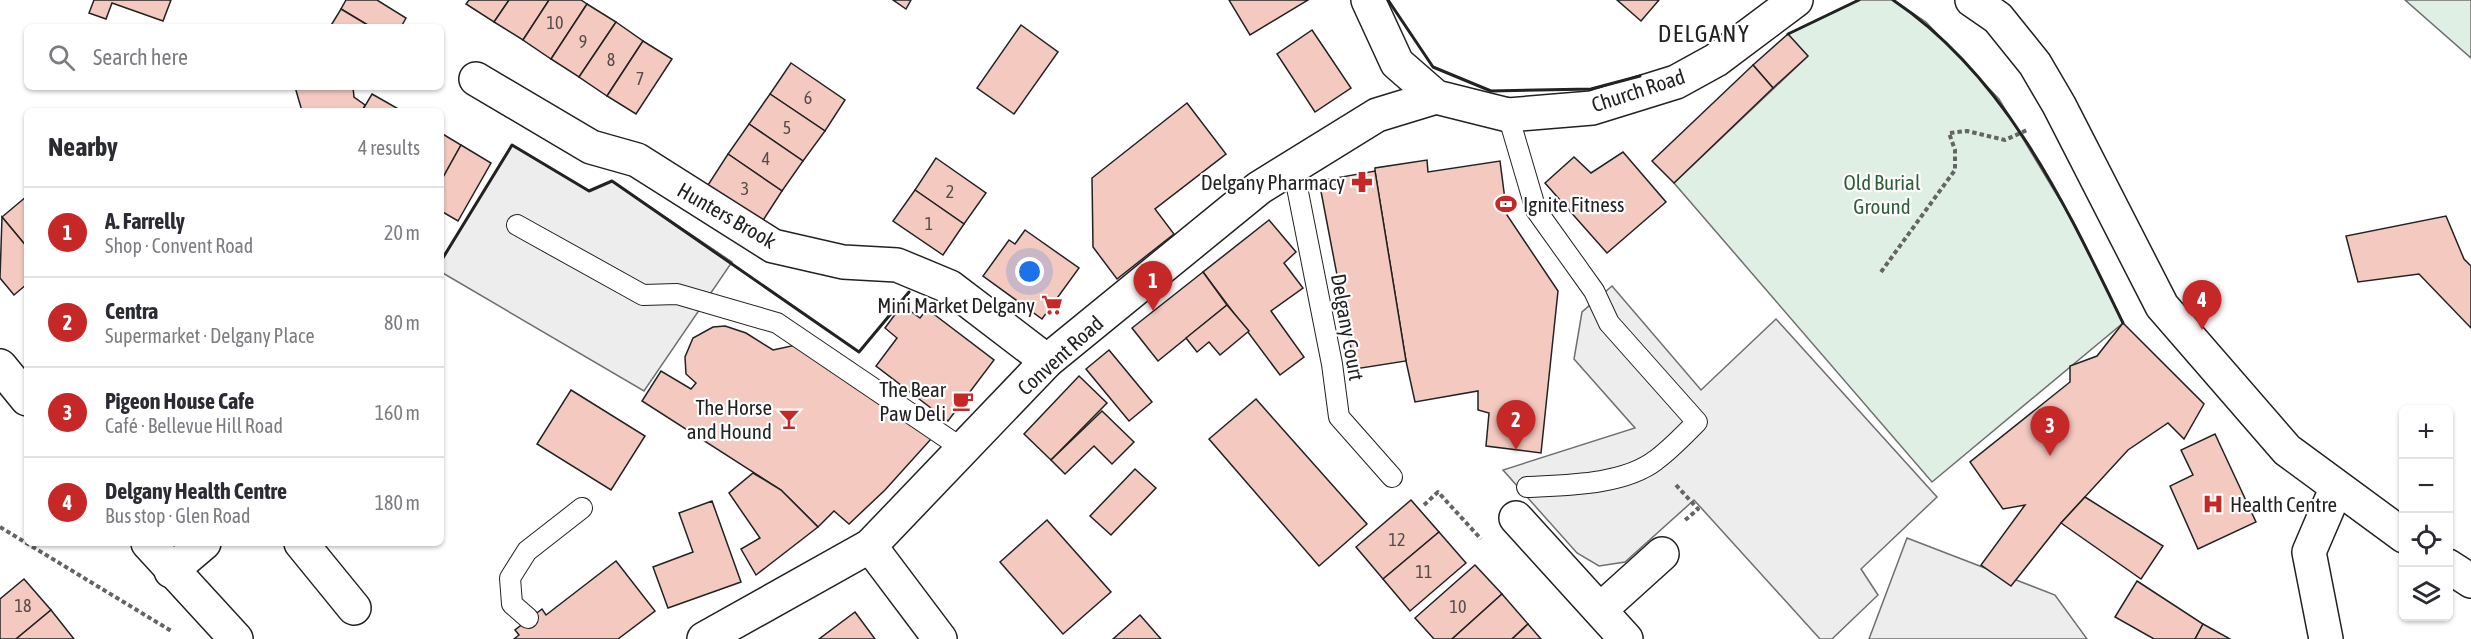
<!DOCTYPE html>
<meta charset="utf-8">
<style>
body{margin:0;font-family:"Asap Condensed",sans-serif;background:#f7f7f7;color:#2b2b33}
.controls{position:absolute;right:18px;bottom:18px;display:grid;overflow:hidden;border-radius:9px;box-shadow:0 2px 4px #0004}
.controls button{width:54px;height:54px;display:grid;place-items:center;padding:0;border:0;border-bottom:2px solid #e1e1e2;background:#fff;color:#2b2b33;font:30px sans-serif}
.you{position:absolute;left:1030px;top:272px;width:21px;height:21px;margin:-15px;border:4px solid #fff;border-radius:50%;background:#1a73e8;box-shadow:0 0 0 9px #1a73e833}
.badge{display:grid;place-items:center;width:39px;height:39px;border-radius:50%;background:#c62828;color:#fff;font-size:20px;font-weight:700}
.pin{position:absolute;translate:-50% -50px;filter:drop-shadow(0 2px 3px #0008)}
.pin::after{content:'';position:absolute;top:32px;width:21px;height:18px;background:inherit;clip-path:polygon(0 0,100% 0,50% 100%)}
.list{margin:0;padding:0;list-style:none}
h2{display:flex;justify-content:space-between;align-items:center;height:78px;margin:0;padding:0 24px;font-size:26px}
h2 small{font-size:20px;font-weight:400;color:#7c7c81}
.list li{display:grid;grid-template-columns:39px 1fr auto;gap:18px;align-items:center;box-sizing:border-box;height:90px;padding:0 24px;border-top:2px solid #e1e1e2}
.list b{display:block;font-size:22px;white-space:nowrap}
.list p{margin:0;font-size:20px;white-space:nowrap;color:#7c7c81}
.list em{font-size:20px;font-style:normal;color:#7c7c81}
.icon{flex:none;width:33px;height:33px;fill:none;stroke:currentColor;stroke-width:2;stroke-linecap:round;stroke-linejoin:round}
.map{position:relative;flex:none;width:2471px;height:639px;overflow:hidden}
.search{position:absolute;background:#fff;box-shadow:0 2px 4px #0004;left:24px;top:24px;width:420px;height:66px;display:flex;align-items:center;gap:15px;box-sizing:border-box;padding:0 21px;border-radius:9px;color:#7c7c81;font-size:22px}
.panel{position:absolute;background:#fff;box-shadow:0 2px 4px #0004;left:24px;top:108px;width:420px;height:438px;border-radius:9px}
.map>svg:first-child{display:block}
.green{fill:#e0efe3;stroke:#6f6f6f;stroke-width:1.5}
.parking{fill:#ededed;stroke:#6f6f6f;stroke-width:1.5}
.building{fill:#f3c9c0;stroke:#222;stroke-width:1.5}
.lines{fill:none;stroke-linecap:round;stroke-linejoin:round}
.lane-casing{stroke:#222;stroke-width:22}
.street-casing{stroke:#222;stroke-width:36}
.secondary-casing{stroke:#222;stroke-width:36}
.path{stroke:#646464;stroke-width:4;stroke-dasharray:4.5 3;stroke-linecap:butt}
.lane{stroke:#fff;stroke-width:20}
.street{stroke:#fff;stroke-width:33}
.secondary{stroke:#fff;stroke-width:33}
.wall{stroke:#222;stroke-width:3}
.labels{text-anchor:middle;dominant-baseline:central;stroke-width:4.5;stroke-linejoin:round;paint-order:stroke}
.number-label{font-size:18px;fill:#564c4a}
.street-label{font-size:21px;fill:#222;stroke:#fff}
.poi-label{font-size:21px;fill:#222;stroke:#fff;text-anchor:end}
.park-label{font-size:21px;fill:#2f5e38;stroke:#fff}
.quarter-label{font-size:24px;letter-spacing:1.5px;fill:#222;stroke:#fff}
</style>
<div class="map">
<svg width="2471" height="639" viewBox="0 0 2471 639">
<rect width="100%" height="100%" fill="#fff"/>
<g class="green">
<path d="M1859 0H1893L1926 22 1999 99 2075 225 2123 323 1932 482 1674 183 1807 57 1788 34Z"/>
<path d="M2405 0H2471V58Z"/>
</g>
<g class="parking">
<path d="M512 145 589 191 612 181 732 262 644 391 441 272V261Z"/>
<path d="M1612 286 1701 390 1776 319 1937 497 1861 569 1878 595 1832 639H1820L1694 500 1625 562 1599 566 1577 553 1503 470 1635 428 1574 359 1582 312Z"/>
<path d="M1907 538 2055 595 2087 639H1869Z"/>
</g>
<g class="building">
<path d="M94 0H171L163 21 112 3 106 19 89 13Z"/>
<path d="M346 0H377L406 18 401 27H371L341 9Z"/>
<path d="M469 0H509L494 22 466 4Z"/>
<path d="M509 0H549L523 40 494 22Z"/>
<path d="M549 0H581L587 4 551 59 523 40Z"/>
<path d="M893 0H911L906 9Z"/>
<path d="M1229 0H1308L1250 35Z"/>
<path d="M1617 0H1659L1641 21Z"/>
<path d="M587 4 616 22 579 77 551 59Z"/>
<path d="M341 9 371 27H330Z"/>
<path d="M616 22 643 41 607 96 579 77Z"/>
<path d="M1021 25 1058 52 1014 114 977 88Z"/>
<path d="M1312 30 1351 88 1315 112 1277 54Z"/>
<path d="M1788 34 1808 56 1773 88 1753 65Z"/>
<path d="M643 41 672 59 636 114 607 96Z"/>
<path d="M791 63 845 100 825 131 770 94Z"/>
<path d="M1753 65 1773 88 1674 183 1652 161Z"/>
<path d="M295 87H353L354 97 365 105 362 111H302Z"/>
<path d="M372 94 402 111H362Z"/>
<path d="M770 94 825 131 803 161 749 124Z"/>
<path d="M1187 103 1226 154 1155 209 1174 234 1117 279 1093 247 1092 178Z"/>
<path d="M749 124 803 161 782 191 728 154Z"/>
<path d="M441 133 461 145 441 181Z"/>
<path d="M461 145 491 163 458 221 441 211V181Z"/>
<path d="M1623 152 1666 202 1607 253 1545 183 1574 157 1591 173Z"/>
<path d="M728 154 782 191 762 222 708 185Z"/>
<path d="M936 158 986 193 964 224 915 190Z"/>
<path d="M1427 160 1428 172 1500 161 1507 215 1558 291 1541 453 1486 446 1489 413 1478 410V391L1415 402 1406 361 1375 171V168Z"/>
<path d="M1375 171 1406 361 1355 369 1319 181Z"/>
<path d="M915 190 964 224 943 255 893 221Z"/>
<path d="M27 196V247L2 217Z"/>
<path d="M2446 216 2464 259 2471 266V328L2419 274 2358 282 2346 236Z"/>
<path d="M2 217 27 247V284L14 295 0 278Z"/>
<path d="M1269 220 1296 252 1284 263 1303 288 1271 311 1304 357 1280 375 1203 272Z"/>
<path d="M1025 230 1079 268 1042 319 983 276 1009 240 1015 244Z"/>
<path d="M1203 272 1227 305 1158 361 1132 328Z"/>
<path d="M902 305 920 318 927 309 994 360 948 421 876 366 897 338 885 328Z"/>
<path d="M1227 305 1249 331 1220 355 1209 342 1197 352 1186 338Z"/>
<path d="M2123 323 2204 404 2184 439 2168 423 2128 450 2061 523 2011 586 1981 565 2025 505 2003 509 1970 462 2070 382V366L2097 356Z"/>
<path d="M725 326 746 333 773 350 796 345 932 438 885 490 849 524 834 511 818 527 781 490 642 401 661 371 691 389 696 383 686 374 685 357 693 338 713 327Z"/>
<path d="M1109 350 1152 402 1129 421 1086 369Z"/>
<path d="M1079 376 1107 403 1051 460 1024 434Z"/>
<path d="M571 390 645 436 611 490 537 444Z"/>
<path d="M1256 399 1367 524 1319 566 1209 439Z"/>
<path d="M1102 411 1134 442 1112 464 1094 446 1065 474 1051 460Z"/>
<path d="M2215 434 2256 522 2198 549 2170 486 2193 475 2181 450Z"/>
<path d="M1135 469 1156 488 1111 535 1090 516Z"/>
<path d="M753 473 781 490 818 527 756 575 741 549 760 538 729 493Z"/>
<path d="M2085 497 2163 546 2141 579 2061 523Z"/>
<path d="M1411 500 1439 532 1383 579 1356 547Z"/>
<path d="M712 501 741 582 668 608 653 567 693 552 679 513Z"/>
<path d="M1047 520 1111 592 1063 634 1000 562Z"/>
<path d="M1439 532 1466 563 1410 611 1383 579Z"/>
<path d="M616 561 655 611 618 639H514L519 635 515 630 542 609 546 615Z"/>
<path d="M1475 565 1502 594 1452 639H1434L1415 618Z"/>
<path d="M24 579 51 610 16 639H0V599Z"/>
<path d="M2137 581 2203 624 2195 639H2154L2115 617Z"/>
<path d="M1502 594 1528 624 1512 639H1452Z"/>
<path d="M51 610 74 639H16Z"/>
<path d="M855 612 875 639H819Z"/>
<path d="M1140 615 1161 639H1113Z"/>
<path d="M1528 624 1541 639H1512Z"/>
<path d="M2203 624 2230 639H2195Z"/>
</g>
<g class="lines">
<defs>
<g id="lane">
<path d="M1508 115 1536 210 1594 291 1609 323 1697 422C1684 435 1671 449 1656 460 1624 485 1566 485 1527 487"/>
<path d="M1293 167 1332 364 1339 417 1392 477"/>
<path d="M517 225 643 295 677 294 777 323 963 449"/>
<path d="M528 618 512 604 510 578 527 551 582 508"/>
</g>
<g id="street">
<path d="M476 79 591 147 637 160 773 246 843 262 897 265 950 287 1047 361"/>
<path d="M0 366 27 399"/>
<path d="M1516 518 1626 639"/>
<path d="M148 543 236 639"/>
<path d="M301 543 354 608"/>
<path d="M870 546 940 639"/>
<path d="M171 571 204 543"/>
<path d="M1600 610 1662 554"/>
</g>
<g id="secondary">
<path d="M1368 0 1397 63 1436 97 1508 115 1592 108 1676 82 1716 60 1796 0"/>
<path d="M1972 0 1998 18 2035 64 2059 105 2162 306 2287 450 2404 536"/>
<path d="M2448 566 2471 581"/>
<path d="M704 639 870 546 1047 361 1259 188 1377 115 1436 97"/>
<path d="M2326 639 2309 552 2336 489"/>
</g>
</defs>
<use href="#lane" class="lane-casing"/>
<use href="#street" class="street-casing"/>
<use href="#secondary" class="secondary-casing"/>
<g class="path">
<path d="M1881 272 1955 170V150L1949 133 1967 131 2005 140 2027 130"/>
<path d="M1676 485 1698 509 1683 522"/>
<path d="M1424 505 1438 492 1481 539"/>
<path d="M0 527 173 632"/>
</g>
<use href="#lane" class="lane"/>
<use href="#street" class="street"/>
<use href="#secondary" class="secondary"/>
<g class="wall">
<path d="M1388 0 1433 67 1491 91 1591 89 1640 76"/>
<path d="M1893 0C2006 76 2065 204 2123 323"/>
<path d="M1788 34 1859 0"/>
<path d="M441 261 512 145 589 191 612 181 859 352 909 292"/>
</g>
</g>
<defs>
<symbol id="pharmacy-bare" viewBox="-9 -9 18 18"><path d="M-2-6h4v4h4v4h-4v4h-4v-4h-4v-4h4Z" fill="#c62828" stroke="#fff" stroke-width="2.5" paint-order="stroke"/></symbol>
<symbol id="stadium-bare" viewBox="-9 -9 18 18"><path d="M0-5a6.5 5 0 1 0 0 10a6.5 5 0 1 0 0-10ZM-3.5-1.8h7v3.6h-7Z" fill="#c62828" stroke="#fff" stroke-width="2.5" paint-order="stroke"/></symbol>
<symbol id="supermarket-bare" viewBox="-9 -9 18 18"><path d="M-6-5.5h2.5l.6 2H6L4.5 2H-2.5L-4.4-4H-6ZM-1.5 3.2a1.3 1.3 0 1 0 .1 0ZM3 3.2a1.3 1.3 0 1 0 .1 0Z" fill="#c62828" stroke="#fff" stroke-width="2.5" paint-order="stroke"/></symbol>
<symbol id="cafe-bare" viewBox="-9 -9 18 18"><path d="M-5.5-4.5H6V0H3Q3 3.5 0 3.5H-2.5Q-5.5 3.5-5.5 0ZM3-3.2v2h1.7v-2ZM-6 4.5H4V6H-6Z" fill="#c62828" stroke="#fff" stroke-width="2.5" paint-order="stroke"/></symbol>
<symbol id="bar-bare" viewBox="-9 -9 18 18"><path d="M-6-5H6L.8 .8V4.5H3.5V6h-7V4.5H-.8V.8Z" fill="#c62828" stroke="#fff" stroke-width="2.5" paint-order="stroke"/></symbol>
<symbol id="hospital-bare" viewBox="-9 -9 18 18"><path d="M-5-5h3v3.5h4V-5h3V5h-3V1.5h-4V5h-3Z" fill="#c62828" stroke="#fff" stroke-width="2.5" paint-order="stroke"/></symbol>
</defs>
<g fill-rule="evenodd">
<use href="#pharmacy-bare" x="1347" y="167" width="30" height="30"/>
<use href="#stadium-bare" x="1491" y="189" width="30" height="30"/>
<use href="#supermarket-bare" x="1037" y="290" width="30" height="30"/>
<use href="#cafe-bare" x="948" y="386" width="30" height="30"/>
<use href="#bar-bare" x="774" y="404" width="30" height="30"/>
<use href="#hospital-bare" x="2198" y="489" width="30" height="30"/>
</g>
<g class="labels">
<g class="number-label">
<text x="555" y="22">10</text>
<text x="583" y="41">9</text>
<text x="611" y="59">8</text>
<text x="640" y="78">7</text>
<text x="808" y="97">6</text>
<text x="787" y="127">5</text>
<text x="766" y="158">4</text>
<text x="745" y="188">3</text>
<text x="950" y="191">2</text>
<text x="929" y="223">1</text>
<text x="1397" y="539">12</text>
<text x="1424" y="571">11</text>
<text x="23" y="605">18</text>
<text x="1458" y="606">10</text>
</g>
<g class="street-label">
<text transform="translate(1638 90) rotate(-18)">Church Road</text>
<text transform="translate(727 215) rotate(30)">Hunters Brook</text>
<text transform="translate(1348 327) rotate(80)">Delgany Court</text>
<text transform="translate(1060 355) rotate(-42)">Convent Road</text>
</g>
<g class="poi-label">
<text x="1345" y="182">Delgany Pharmacy</text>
<text x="1523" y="204" text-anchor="start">Ignite Fitness</text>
<text x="1035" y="305">Mini Market Delgany</text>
<text x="946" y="389">The Bear<tspan x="946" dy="24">Paw Deli</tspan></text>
<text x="772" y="407">The Horse<tspan x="772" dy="24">and Hound</tspan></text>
<text x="2230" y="504" text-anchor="start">Health Centre</text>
</g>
<g class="park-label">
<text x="1882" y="182">Old Burial<tspan x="1882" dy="24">Ground</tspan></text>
</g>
<g class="quarter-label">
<text x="1704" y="33">DELGANY</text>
</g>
</g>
</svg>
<div class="controls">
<button>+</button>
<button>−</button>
<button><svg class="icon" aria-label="locate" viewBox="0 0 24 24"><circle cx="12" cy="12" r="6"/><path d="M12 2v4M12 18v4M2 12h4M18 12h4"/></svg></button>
<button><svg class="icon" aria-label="layers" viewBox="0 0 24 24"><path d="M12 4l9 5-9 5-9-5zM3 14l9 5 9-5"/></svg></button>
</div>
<div class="you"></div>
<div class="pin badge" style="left:1153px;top:311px">1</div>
<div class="pin badge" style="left:1516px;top:450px">2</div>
<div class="pin badge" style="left:2050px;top:456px">3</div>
<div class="pin badge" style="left:2202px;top:330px">4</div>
<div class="search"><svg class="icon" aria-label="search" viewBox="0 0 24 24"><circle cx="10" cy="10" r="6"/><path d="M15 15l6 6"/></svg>Search here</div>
<section class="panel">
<h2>Nearby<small>4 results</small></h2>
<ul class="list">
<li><span class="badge">1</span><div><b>A. Farrelly</b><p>Shop · Convent Road</p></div><em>20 m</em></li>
<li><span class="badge">2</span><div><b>Centra</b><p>Supermarket · Delgany Place</p></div><em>80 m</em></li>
<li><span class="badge">3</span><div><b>Pigeon House Cafe</b><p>Café · Bellevue Hill Road</p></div><em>160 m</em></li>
<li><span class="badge">4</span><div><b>Delgany Health Centre</b><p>Bus stop · Glen Road</p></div><em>180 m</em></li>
</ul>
</section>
</div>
